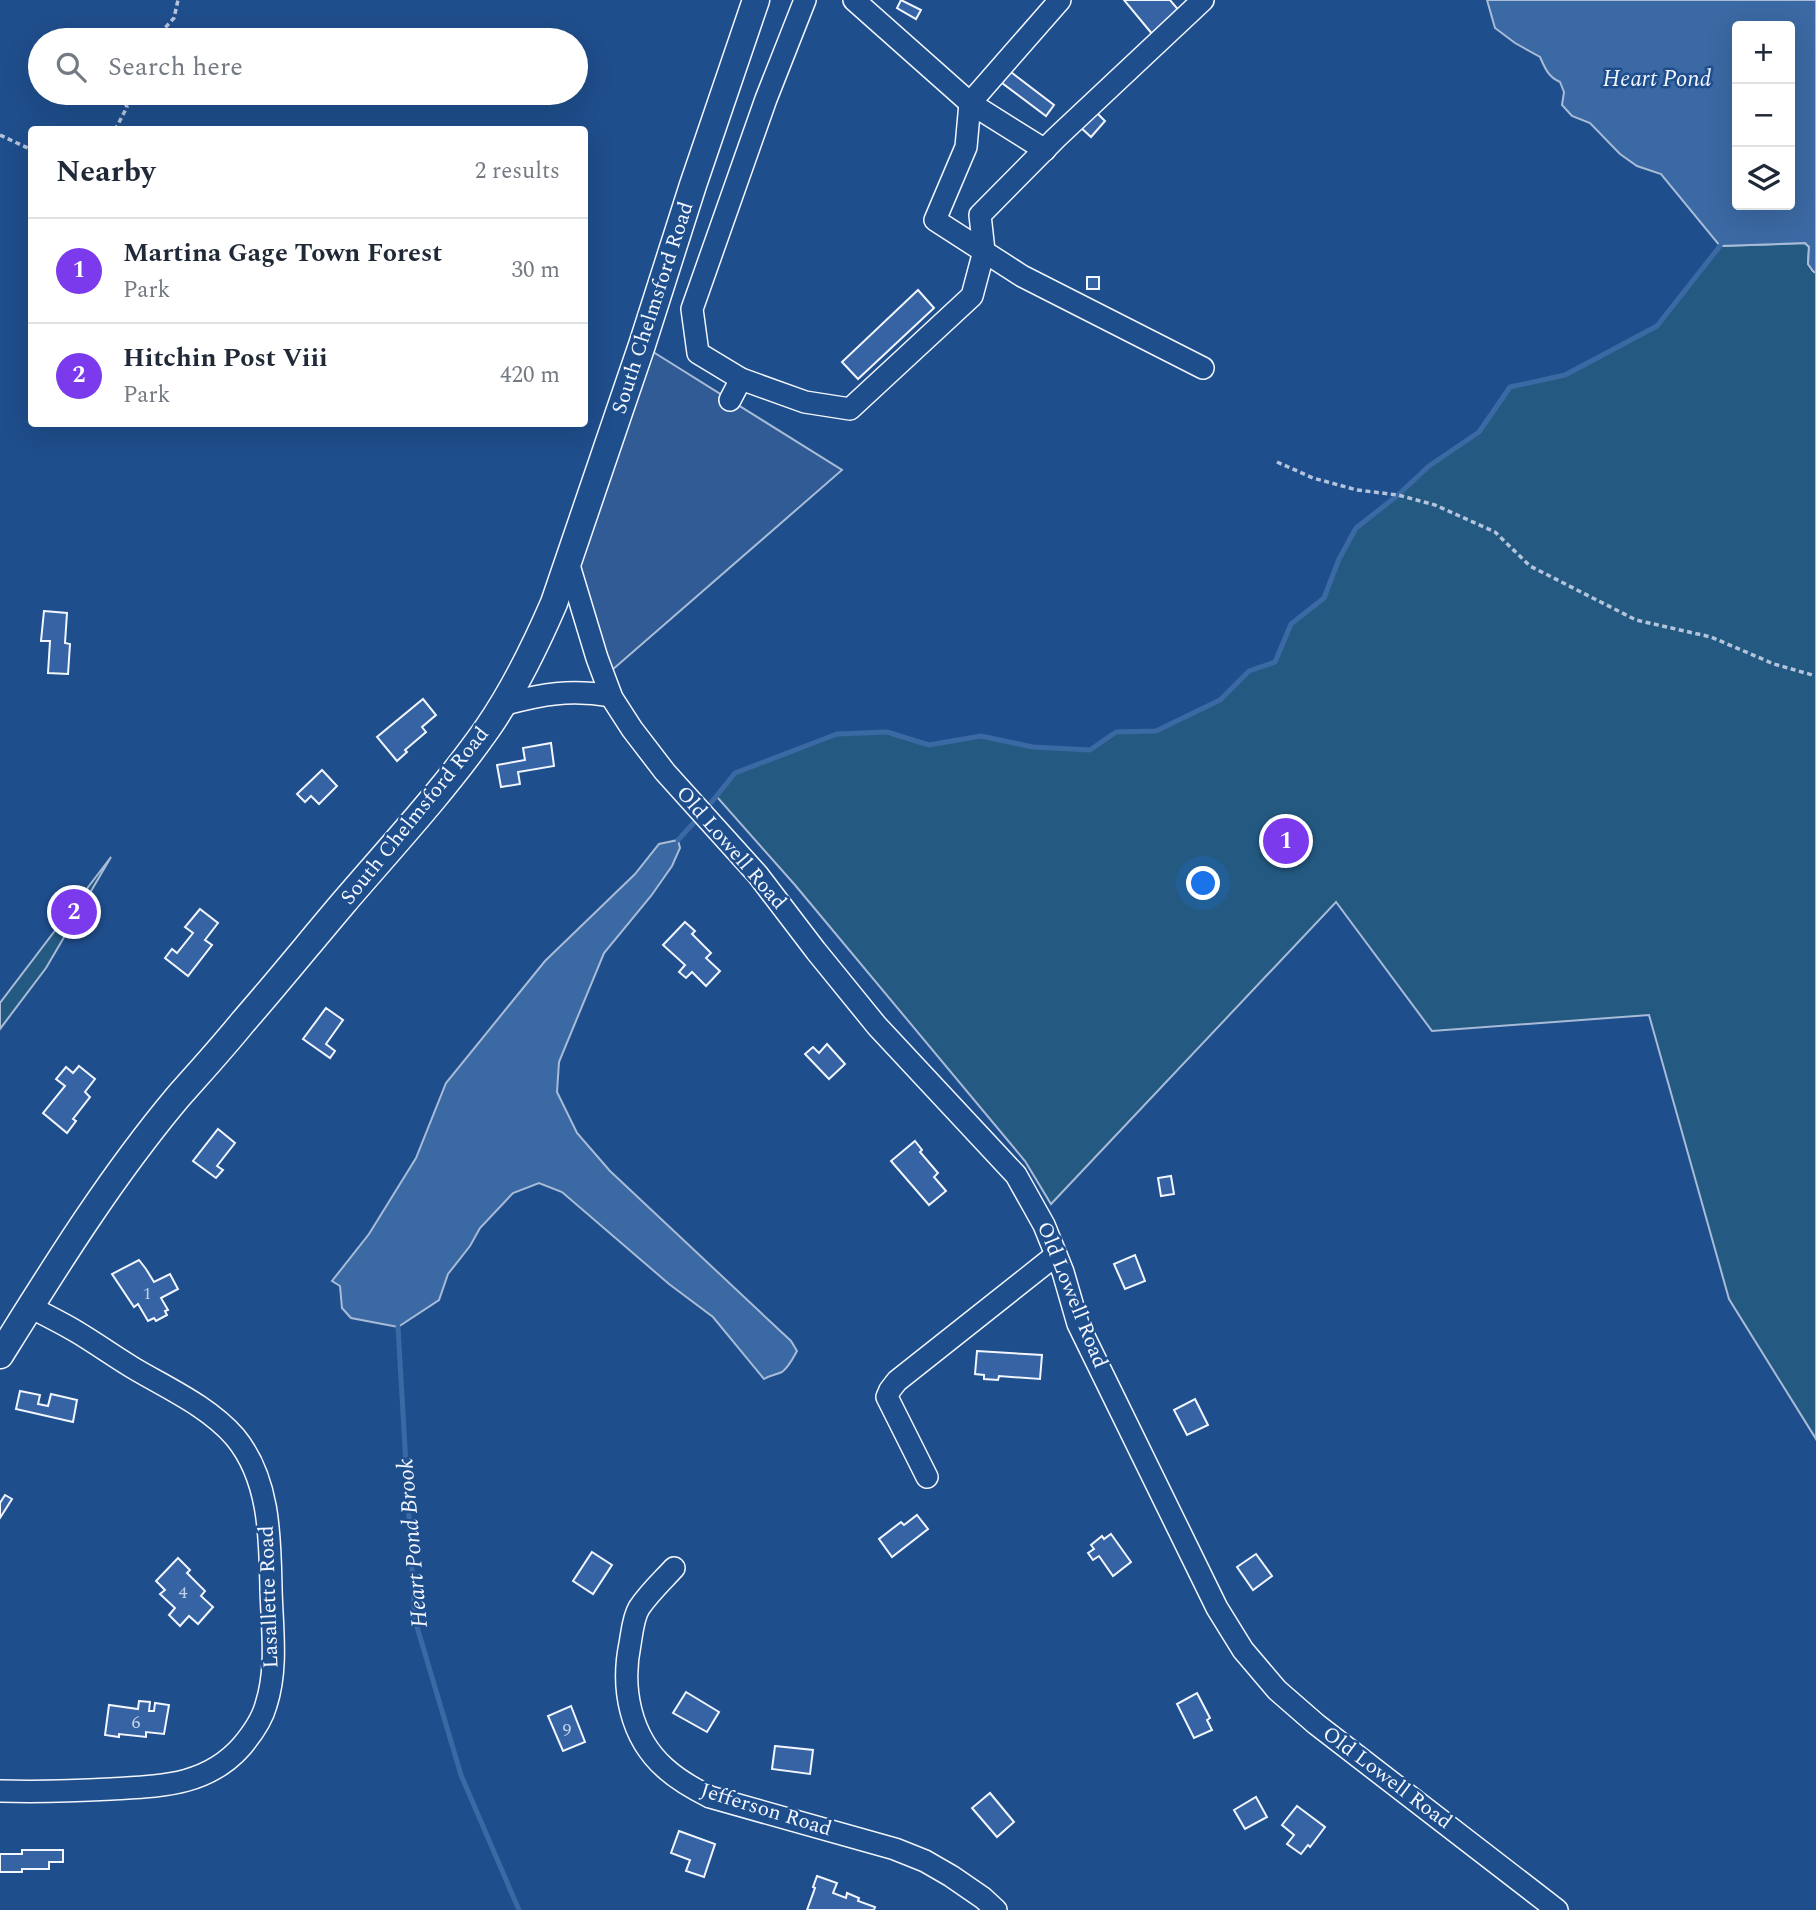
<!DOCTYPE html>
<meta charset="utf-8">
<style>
body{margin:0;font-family:Spectral,serif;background:#f2f2f3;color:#1f2937}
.controls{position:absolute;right:21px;top:21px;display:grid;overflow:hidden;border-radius:7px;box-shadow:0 7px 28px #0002}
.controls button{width:63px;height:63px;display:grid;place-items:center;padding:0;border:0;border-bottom:2px solid #e0e1e3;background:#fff;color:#1f2937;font:35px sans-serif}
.you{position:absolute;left:1204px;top:884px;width:24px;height:24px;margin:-18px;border:5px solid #fff;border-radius:50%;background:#1a73e8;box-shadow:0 0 0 10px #1a73e833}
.badge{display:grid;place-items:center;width:46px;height:46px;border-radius:50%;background:#7c3aed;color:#fff;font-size:23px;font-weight:700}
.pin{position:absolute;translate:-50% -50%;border:4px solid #fff;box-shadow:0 2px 7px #0006}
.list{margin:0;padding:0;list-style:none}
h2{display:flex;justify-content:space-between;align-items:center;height:91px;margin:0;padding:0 28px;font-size:30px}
h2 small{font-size:23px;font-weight:400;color:#747a83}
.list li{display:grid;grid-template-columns:46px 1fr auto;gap:21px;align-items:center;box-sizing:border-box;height:105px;padding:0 28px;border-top:2px solid #e0e1e3}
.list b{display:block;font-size:26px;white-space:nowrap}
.list p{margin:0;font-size:23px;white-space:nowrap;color:#747a83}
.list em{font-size:23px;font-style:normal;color:#747a83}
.icon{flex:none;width:38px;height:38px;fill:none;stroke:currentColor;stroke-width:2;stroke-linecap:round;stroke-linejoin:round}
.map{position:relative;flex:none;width:1816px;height:1910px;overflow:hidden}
.search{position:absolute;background:#fff;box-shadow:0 7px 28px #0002;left:28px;top:28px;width:560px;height:77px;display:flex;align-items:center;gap:18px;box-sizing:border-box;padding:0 24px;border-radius:38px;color:#747a83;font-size:26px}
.panel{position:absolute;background:#fff;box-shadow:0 7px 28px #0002;left:28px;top:126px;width:560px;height:301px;border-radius:7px}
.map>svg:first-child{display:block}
.green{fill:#245a82;stroke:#a8bbd7;stroke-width:2}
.parking{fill:#305b95;stroke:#a8bbd7;stroke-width:2}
.water{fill:#3b69a3;stroke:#a8bbd7;stroke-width:2;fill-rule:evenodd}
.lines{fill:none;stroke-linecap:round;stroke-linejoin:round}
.stream{stroke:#3b69a3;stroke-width:5}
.building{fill:#3563a3;stroke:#f2f6ff;stroke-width:2}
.minor-casing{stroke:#f2f6ff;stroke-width:24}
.major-casing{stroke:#f2f6ff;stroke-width:29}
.path{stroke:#b3c4dc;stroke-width:3.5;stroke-dasharray:5 3.5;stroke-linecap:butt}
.minor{stroke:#1f4e8c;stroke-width:21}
.major{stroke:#1f4e8c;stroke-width:26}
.labels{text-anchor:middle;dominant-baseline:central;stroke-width:5;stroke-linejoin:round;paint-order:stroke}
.number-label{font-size:18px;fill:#c3d1e8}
.street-label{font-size:21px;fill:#f2f6ff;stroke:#1f4e8c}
.water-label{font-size:23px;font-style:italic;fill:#f2f6ff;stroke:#1f4e8c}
</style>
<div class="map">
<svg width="1816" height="1910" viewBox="0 0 1816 1910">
<rect width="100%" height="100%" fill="#1f4e8c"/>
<g class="green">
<path d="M1805 243 1809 247 1808 264 1813 271 1816 273V1439L1729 1299 1649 1015 1432 1031 1336 902 1051 1204 1025 1161 795 885 717 797 735 773 837 734 887 732 929 745 981 736 1033 747 1090 750 1116 732 1156 731 1220 700 1249 671 1275 662 1291 624 1324 598 1339 559 1356 528 1398 495 1429 466 1479 432 1510 387 1565 375 1657 326 1720 246Z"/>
<path d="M111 857 46 968 0 1029V1003Z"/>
</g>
<path class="parking" d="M642 345 842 470 604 677 568 562Z"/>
<g class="water">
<path d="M1487 0H1816V273L1813 271 1808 264 1809 247 1805 243 1720 246 1661 174 1637 166 1620 154 1590 123 1572 116 1562 105 1564 92 1560 82C1548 77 1545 68 1540 57L1515 43 1495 28ZM1737 26H1790V205H1737Z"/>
<path d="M678 840 680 848 672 866 651 896 604 953 559 1062 557 1092 577 1133 610 1171 791 1341 797 1351C793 1358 789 1367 782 1372 776 1375 770 1375 764 1379L713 1317 669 1284 562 1192 539 1183 513 1193 480 1228 470 1246 448 1274 439 1300 398 1327 351 1318 342 1308 340 1286 332 1281 369 1234 416 1158 446 1083 545 961 635 874 659 844Z"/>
</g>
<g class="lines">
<g class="stream">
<path d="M706 809 735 773 837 734 887 732 929 745 981 736 1033 747 1090 750 1116 732 1156 731 1220 700 1249 671 1275 662 1291 624 1324 598 1339 559 1356 528 1398 495 1429 466 1479 432 1510 387 1565 375 1657 326 1720 246"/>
<path d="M678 840 700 816"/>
<path d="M398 1327 415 1620 461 1775 519 1910"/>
</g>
</g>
<g class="building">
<path d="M901 0 921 10 916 19 897 8Z"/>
<path d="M1124 0H1170L1181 13 1153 35Z"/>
<path d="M1007 69 1054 105 1046 116 998 80Z"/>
<path d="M1094 110 1105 121 1091 137 1079 126Z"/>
<rect x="1087" y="277" width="12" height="12"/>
<path d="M918 290 934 308 858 379 842 362Z"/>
<path d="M44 611 67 613 65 643 70 644 68 674 48 673 50 641H41Z"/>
<path d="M423 699 436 715 422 727 426 732 405 750 407 752 397 761 377 737Z"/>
<path d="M551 743 554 766 518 772 520 784 501 787 497 765 525 760 523 748Z"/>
<path d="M322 770 337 786 319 804 311 796 305 802 297 794Z"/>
<path d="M200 909 218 923 205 940 212 945 188 976 165 958 172 949 177 953 193 933 185 927Z"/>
<path d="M685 922 695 931 692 934 711 953 706 958 720 971 706 986 692 972 686 978 679 972 685 965 663 945Z"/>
<path d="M326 1008 343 1020 326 1044 335 1051 330 1058 303 1039Z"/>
<path d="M827 1044 845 1064 829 1079 805 1054 813 1047 819 1053Z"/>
<path d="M79 1066 95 1079 85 1092 90 1097 73 1119 76 1121 67 1133 43 1113 65 1086 56 1079 66 1067 73 1073Z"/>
<path d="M218 1129 235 1143 217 1166 223 1170 216 1178 193 1161Z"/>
<path d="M915 1141 922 1150 920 1152 938 1173 934 1177 946 1191 929 1205 891 1161Z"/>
<path d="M1171 1176 1174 1194 1161 1196 1158 1178Z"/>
<path d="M1135 1255 1145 1281 1125 1289 1114 1264Z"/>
<path d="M139 1260 146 1269 154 1282 170 1274 178 1289 161 1298 168 1310 165 1311 167 1315 156 1321 154 1318 148 1321 138 1304 134 1307 112 1274Z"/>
<path d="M977 1351 1042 1355 1040 1379 999 1376 998 1380 984 1379V1375L975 1374Z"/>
<path d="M20 1391 40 1395 38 1404 48 1406 51 1394 77 1400 73 1422 16 1409Z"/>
<path d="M1195 1399 1208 1425 1187 1435 1174 1410Z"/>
<path d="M5 1495 12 1499 0 1518V1503Z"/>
<path d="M917 1515 928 1529 892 1557 879 1539 901 1522 904 1525Z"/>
<path d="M1111 1534 1131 1562 1113 1576 1099 1556 1093 1560 1088 1553 1094 1549 1091 1545 1102 1536 1104 1539Z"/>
<path d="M592 1552 612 1565 593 1594 573 1581Z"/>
<path d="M1256 1554 1272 1576 1253 1590 1237 1567Z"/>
<path d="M178 1558 190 1570 187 1573 205 1591 201 1596 213 1607 198 1624 189 1616 180 1626 169 1615 175 1608 160 1594 165 1590 156 1581Z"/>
<path d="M686 1692 719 1712 707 1732 673 1713Z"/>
<path d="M1197 1693 1210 1718 1207 1720 1212 1730 1194 1738 1177 1704Z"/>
<path d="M139 1701 150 1702 149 1711H154L155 1703 169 1705 164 1734 146 1732V1737L119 1734V1737L105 1735 109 1705 138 1709Z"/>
<path d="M571 1706 585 1742 563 1751 548 1716Z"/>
<path d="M775 1746 813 1750 810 1774 772 1769Z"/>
<path d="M990 1793 1014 1822 997 1837 972 1808Z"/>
<path d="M1256 1797 1267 1817 1245 1829 1234 1810Z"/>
<path d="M1297 1806 1325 1827 1310 1847 1308 1845 1301 1854 1287 1844 1294 1835 1282 1825Z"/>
<path d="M679 1831 715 1844 704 1877 686 1871 690 1860 671 1853Z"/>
<path d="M22 1850H63V1862H49V1869H22V1872H0V1854H22Z"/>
<path d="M817 1876 837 1883 833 1893 846 1898 847 1893 859 1898 858 1901 875 1907 874 1910H807L815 1888 813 1887Z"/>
</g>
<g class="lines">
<defs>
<g id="minor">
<path d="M805 0 766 99 692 309 698 353 741 379 805 402 850 409 972 296 984 251 980 215 1056 138 1203 0"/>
<path d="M854 0 970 103 1060 0"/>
<path d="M1045 150 970 103 966 147 935 220 1022 276 1203 368"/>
<path d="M730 400 741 379"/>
<path d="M568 562 597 658 612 698 632 729 665 772 758 875 816 951 877 1026 1016 1175 1044 1225 1063 1272 1078 1324 1217 1608 1243 1650 1277 1690 1316 1724 1557 1910"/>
<path d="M502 705C542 694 570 689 611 696"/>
<path d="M927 1477 887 1397 890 1390 897 1381 1056 1255"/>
<path d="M674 1568C662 1581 649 1593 639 1608 633 1618 632 1633 630 1644 621 1688 630 1737 665 1768 678 1780 694 1789 710 1797L895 1849 925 1861 951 1876 983 1898 996 1910"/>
<path d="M0 1791C37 1792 74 1791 111 1789 161 1786 207 1786 242 1746 252 1734 262 1720 266 1705 278 1668 272 1628 271 1589 270 1538 270 1479 235 1437 209 1407 169 1389 135 1369 115 1357 97 1344 77 1332 62 1323 46 1315 30 1307"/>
</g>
<path id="major" d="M0 1355C55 1267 110 1178 177 1098 199 1073 222 1048 243 1022 278 982 311 941 345 901 394 844 444 790 487 729 514 690 535 647 554 603L642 345 693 185 756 0"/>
</defs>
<use href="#minor" class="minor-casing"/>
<use href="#major" class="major-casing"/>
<g class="path">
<path d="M154 40 174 18 178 0"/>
<path d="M115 130 127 107 120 93"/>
<path d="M0 135 32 150"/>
<path d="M1277 462 1313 478 1357 490 1398 495 1435 505 1495 532 1530 566 1636 620 1711 637 1774 664 1816 676"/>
</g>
<use href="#minor" class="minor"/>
<use href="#major" class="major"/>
</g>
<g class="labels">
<g class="number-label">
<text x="147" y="1293">1</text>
<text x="183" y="1592">4</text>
<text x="136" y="1722">6</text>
<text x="567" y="1729">9</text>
</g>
<g class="street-label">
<text transform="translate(653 308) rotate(-72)">South Chelmsford Road</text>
<text transform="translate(415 816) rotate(-51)">South Chelmsford Road</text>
<text transform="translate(731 848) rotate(49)">Old Lowell Road</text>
<text transform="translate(1072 1295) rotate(68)">Old Lowell Road</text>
<text transform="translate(269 1597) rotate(-92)">Lasallette Road</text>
<text transform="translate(1387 1778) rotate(37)">Old Lowell Road</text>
<text transform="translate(766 1810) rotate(17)">Jefferson Road</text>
</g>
<g class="water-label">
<text x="1657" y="79">Heart Pond</text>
<text transform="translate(413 1543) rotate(-95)">Heart Pond Brook</text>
</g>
</g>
</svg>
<div class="controls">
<button>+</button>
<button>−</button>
<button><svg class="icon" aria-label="layers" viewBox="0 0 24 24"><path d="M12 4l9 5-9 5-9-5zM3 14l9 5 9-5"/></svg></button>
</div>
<div class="you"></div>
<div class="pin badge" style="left:1286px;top:841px">1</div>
<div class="pin badge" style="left:74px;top:912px">2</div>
<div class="search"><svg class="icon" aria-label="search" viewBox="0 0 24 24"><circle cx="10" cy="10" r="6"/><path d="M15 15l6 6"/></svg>Search here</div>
<section class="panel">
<h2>Nearby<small>2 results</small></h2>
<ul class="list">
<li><span class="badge">1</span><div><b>Martina Gage Town Forest</b><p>Park</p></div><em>30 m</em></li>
<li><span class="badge">2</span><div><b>Hitchin Post Viii</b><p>Park</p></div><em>420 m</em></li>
</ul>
</section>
</div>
